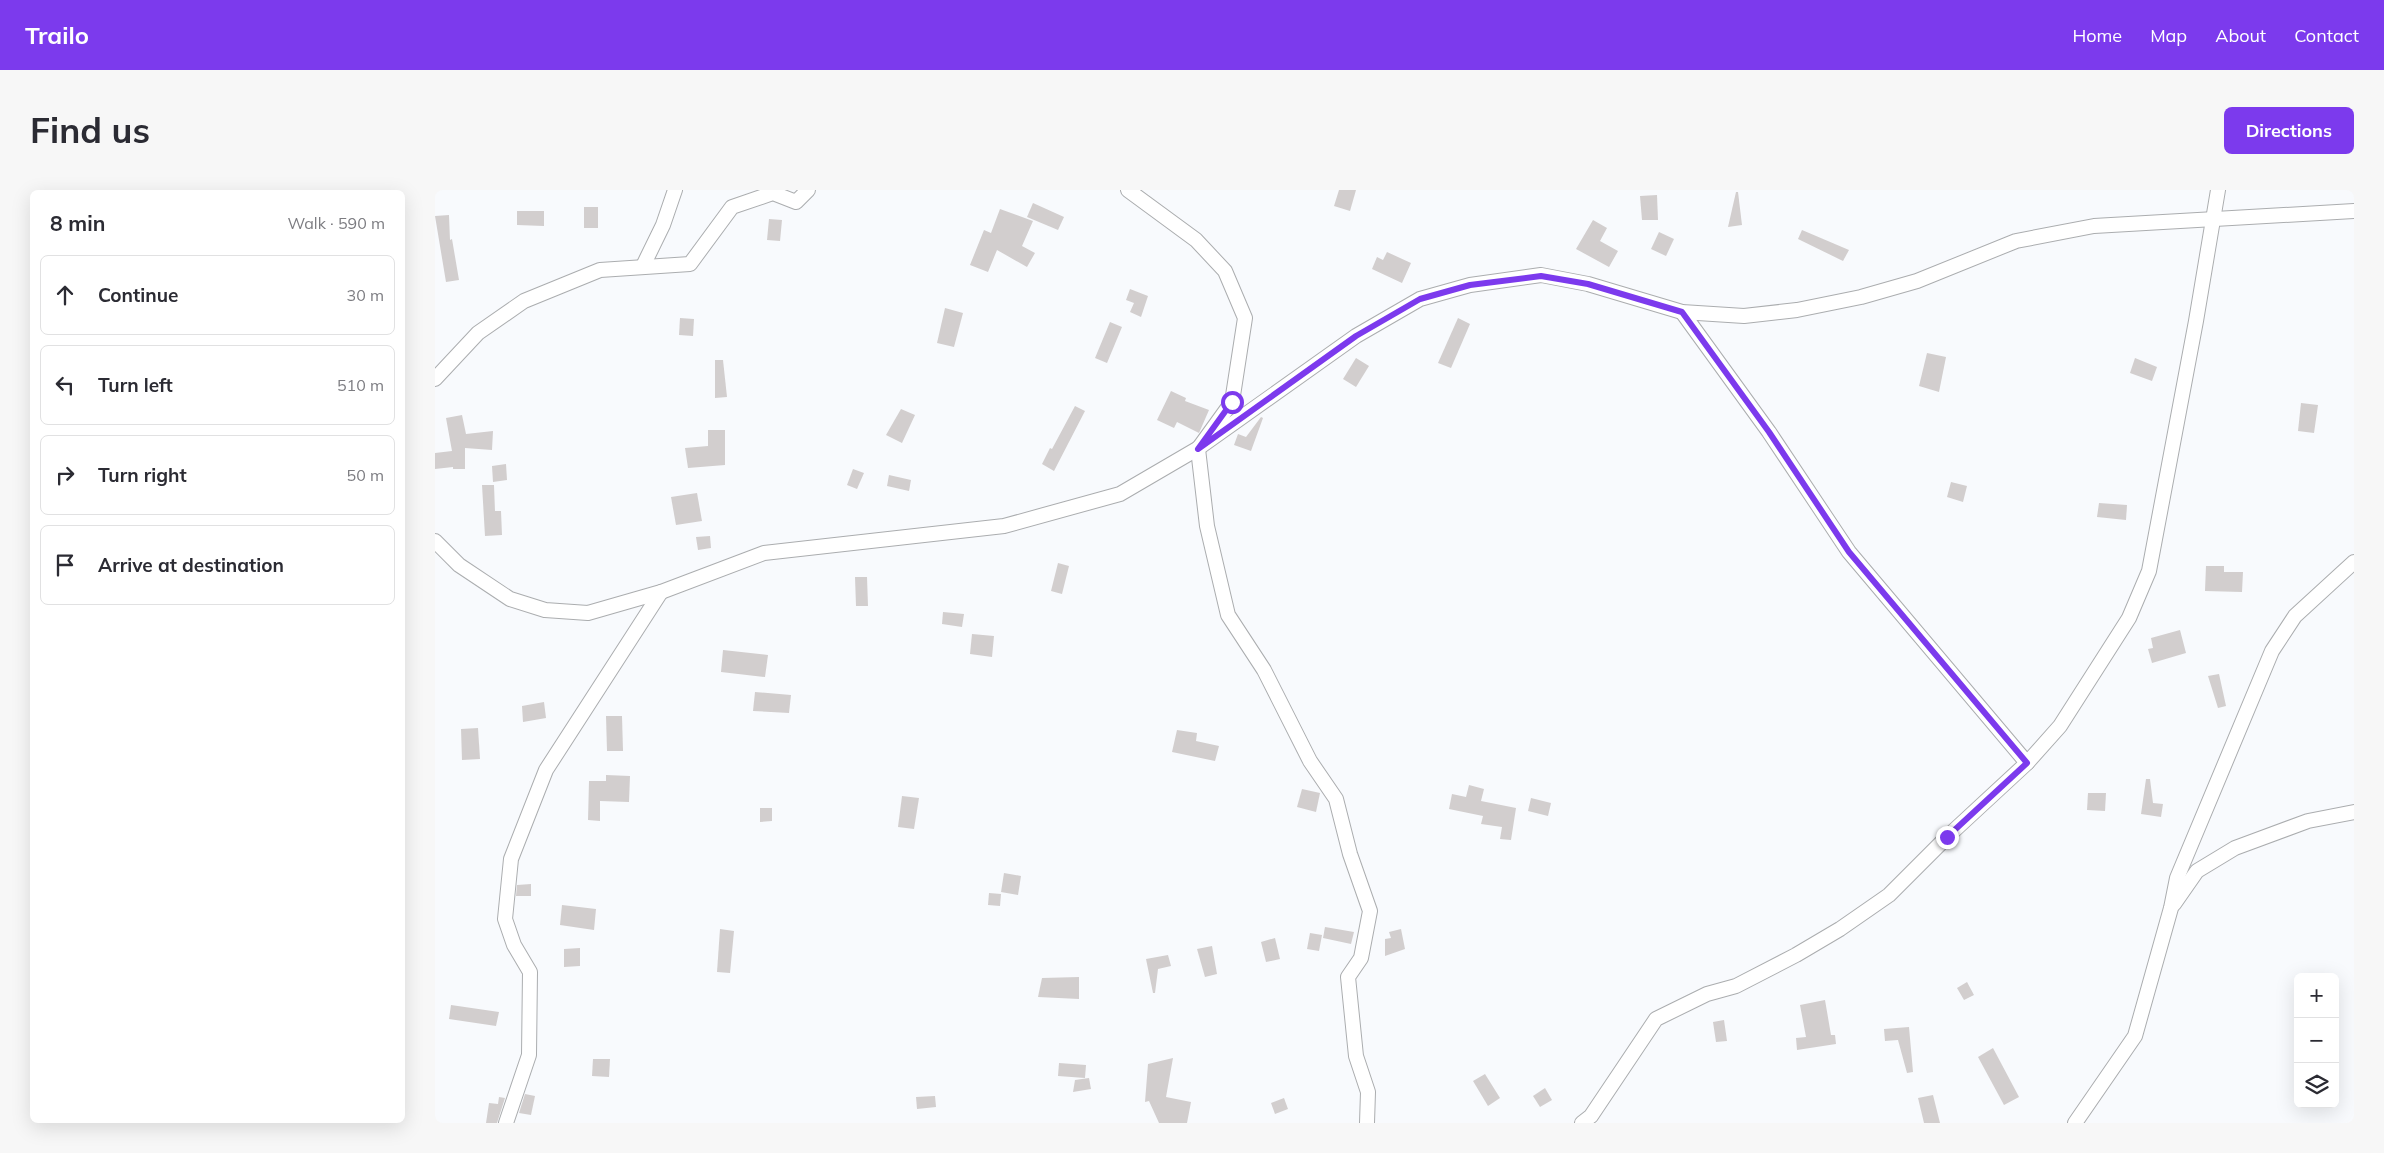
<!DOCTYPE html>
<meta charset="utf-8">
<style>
body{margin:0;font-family:Mulish,sans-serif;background:#f7f7f7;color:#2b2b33}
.controls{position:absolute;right:15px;bottom:15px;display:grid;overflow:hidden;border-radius:8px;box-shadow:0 5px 20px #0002}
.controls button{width:45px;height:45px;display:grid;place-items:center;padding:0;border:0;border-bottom:1px solid #e1e1e2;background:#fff;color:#2b2b33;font:25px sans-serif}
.stop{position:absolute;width:15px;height:15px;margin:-11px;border:4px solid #7c3aed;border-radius:50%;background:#fff}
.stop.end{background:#7c3aed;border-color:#fff;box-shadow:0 1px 5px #0008}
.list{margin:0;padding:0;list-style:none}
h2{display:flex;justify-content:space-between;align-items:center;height:65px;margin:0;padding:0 20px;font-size:21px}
h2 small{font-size:16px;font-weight:400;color:#7c7c81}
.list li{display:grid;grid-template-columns:32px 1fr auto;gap:15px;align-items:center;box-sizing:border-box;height:80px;margin:0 10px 10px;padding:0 10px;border:1px solid #e1e1e2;border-radius:8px}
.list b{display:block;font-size:19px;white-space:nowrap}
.list em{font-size:16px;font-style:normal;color:#7c7c81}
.icon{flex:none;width:28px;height:28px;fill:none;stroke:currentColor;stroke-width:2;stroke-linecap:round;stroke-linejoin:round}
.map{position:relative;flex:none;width:1919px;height:933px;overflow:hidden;border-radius:8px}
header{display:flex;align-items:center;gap:30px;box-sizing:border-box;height:70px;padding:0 25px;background:#7c3aed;color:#fff}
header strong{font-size:24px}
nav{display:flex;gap:28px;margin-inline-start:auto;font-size:18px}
.intro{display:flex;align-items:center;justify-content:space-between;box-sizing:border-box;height:120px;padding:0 30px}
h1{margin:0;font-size:35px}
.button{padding:12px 22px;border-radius:8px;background:#7c3aed;color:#fff;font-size:18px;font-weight:700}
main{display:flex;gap:30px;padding:0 30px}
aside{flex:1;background:#fff;border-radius:8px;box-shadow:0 5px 20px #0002}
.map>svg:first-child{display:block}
.building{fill:#d2cece}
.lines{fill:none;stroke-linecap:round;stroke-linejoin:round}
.minor-casing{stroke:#abadaf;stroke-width:16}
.minor{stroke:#fff;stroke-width:14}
.route{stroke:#7c3aed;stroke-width:6}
</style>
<header>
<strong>Trailo</strong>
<nav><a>Home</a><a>Map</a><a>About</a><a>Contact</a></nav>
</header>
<div class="intro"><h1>Find us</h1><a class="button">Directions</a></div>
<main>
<aside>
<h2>8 min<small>Walk · 590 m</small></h2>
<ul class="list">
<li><svg class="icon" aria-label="ahead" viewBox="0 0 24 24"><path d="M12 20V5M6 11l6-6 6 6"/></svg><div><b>Continue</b></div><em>30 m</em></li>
<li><svg class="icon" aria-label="left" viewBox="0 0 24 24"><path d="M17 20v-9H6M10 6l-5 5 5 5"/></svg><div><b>Turn left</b></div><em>510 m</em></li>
<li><svg class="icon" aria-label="right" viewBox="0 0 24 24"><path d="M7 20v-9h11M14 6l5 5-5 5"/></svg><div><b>Turn right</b></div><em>50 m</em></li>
<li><svg class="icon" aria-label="arrive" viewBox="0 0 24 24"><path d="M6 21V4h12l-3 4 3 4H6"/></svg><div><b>Arrive at destination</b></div></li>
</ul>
</aside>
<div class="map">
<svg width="1919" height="933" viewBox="0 0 1919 933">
<rect width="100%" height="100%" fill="#f8fafd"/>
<g class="building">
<path d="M904 0H921L915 21 899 16Z"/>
<path d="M1301 2H1303L1307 35 1293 37Z"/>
<path d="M1222 5 1223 30H1207L1205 6Z"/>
<path d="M598 13 629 27 623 40 592 27Z"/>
<rect x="149" y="17" width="14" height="21"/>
<path d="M565 19 598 31 587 56 600 63 592 77 562 60 553 82 535 75 549 40 556 43Z"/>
<path d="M82 21H109V36L82 35Z"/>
<path d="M14 25 15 50 17 49 24 90 11 92 0 26Z"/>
<path d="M334 29 347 30 345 51 332 50Z"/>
<path d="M1158 30 1172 38 1165 51 1183 61 1174 77 1141 59Z"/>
<path d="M1367 40 1414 60 1408 71 1363 49Z"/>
<path d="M1224 42 1239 49 1231 66 1216 59Z"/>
<path d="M952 62 976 73 967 93 937 79 942 67 948 70Z"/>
<path d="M695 99 713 106 706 127 695 122 699 113 691 110Z"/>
<path d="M510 118 528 123 519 157 502 153Z"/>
<path d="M245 128 259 129 258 146 244 145Z"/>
<path d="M1023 128 1035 134 1016 178 1003 173Z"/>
<path d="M675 132 687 137 672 173 660 168Z"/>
<path d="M1492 163 1511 167 1504 202 1484 196Z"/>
<path d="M921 168 934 176 921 197 908 189Z"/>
<path d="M1700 168 1722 177 1717 191 1695 183Z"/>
<path d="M280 170H288L292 207 280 208Z"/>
<path d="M736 201 751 208 750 211 774 220 764 243 742 232 739 238 722 230Z"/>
<path d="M1866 213 1883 215 1879 243 1863 241Z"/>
<path d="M640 216 650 221 619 281 607 274 615 258 617 259Z"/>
<path d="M466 219 480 225 467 253 451 245Z"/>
<path d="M27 225 31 244 58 241 57 260 30 258V279H18V277L0 279V263L17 261 11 228Z"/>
<path d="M826 227 828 228 816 261 799 255 803 244 811 247Z"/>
<path d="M273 240H290V275L253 278 250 258 273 256Z"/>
<path d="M71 274 72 290 58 292 57 276Z"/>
<path d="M418 279 429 283 422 299 412 295Z"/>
<path d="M454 285 476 290 474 301 452 296Z"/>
<path d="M1516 292 1532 296 1528 312 1512 307Z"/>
<path d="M47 295H59L60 321H66L67 345 50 346Z"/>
<path d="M262 303 267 331 241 335 236 307Z"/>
<path d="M1664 313 1692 315 1691 330 1662 327Z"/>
<path d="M275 346 276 358 263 360 261 347Z"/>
<path d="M623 373 634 376 627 404 616 401Z"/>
<path d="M1771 376H1789V382H1808L1807 402 1770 401Z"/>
<path d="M420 387H432L433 416H421Z"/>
<path d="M508 422 529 424 527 437 507 434Z"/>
<path d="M1745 440 1751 463 1717 473 1713 459 1718 458 1716 448Z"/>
<path d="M537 444 559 446 557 467 535 464Z"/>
<path d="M288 460 333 465 330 487 286 482Z"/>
<path d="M1784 484 1791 516 1783 518 1773 486Z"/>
<path d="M320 502 356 505 354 523 318 521Z"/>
<path d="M109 512 111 528 88 532 87 516Z"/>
<path d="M171 526H187L188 561H172Z"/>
<path d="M43 538 45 569 27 570 26 539Z"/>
<path d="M742 540 762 543 761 551 784 556 780 571 737 562Z"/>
<path d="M171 585 195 586 194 612 165 611V631L153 630 154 591H171Z"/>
<path d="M1711 589H1715L1718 613 1728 614 1726 627 1706 624Z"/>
<path d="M1034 595 1049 599 1046 611 1081 618 1076 650 1065 649 1067 637 1046 634 1048 626 1014 619 1017 604 1031 607Z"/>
<path d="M867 599 885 603 881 622 862 617Z"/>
<path d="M1653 603H1671L1670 621 1652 620Z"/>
<path d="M467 606 484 608 479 639 463 637Z"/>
<path d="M1096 608 1116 613 1113 626 1093 621Z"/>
<path d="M325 618H337V631L325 632Z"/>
<path d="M569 683 586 686 583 705 566 702Z"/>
<path d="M96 694V706H81L82 695Z"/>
<path d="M554 703 566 704 565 716 553 715Z"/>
<path d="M127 715 161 719 159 740 125 735Z"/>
<path d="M890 737 919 742 916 754 888 748Z"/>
<path d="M285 739 299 741 295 783 282 782Z"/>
<path d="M966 739 970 759 950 766V749L956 748 954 742Z"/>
<path d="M875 743 887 745 884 761 872 759Z"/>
<path d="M840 748 845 769 831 772 826 752Z"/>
<path d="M777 756 782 784 770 787 762 759Z"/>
<path d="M145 758V776L129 777V759Z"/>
<path d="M733 765 736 776 723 779 720 803H718L711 769Z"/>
<path d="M644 787V809L603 807 607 788Z"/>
<path d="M1532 792 1539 805 1529 810 1522 798Z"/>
<path d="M1390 810 1396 845H1400L1401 854 1362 860 1361 848 1371 847 1365 815Z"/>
<path d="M16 815 64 822 61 836 14 829Z"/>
<path d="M1289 830 1292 851 1281 852 1278 832Z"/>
<path d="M1474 837 1478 882 1472 883 1463 850 1450 851 1449 839Z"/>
<path d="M1558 858 1584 907 1569 915 1543 867Z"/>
<path d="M738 868 731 907 756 912 752 933H724L714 911 710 912 713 874Z"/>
<path d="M158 869H175L174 887 157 886Z"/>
<path d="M624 873 651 875 650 888 623 886Z"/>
<path d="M1050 884 1065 908 1053 916 1038 891Z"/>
<path d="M654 888 656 899 638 902 640 890Z"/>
<path d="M1110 898 1117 910 1105 917 1098 906Z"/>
<path d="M90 904 100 906 96 925 84 923Z"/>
<path d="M1498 905 1505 933H1489L1483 908Z"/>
<path d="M500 906 501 917 482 919 481 907Z"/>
<path d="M64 907 70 908 62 933H51L54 913 63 914Z"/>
<path d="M849 908 853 919 840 924 836 913Z"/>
</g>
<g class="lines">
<defs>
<g id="minor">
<path d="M693 0 761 50 790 81 810 128 797 212 763 259 772 336 793 425 829 480 875 571 901 609 915 664 935 721 926 768 913 787 921 866 933 902 932 933"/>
<path d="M208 76 228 35 240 0"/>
<path d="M1247 122 1334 242 1414 362 1592 573"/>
<path d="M0 189 43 143 89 111 165 80 255 74 297 17 338 3 361 12 373 0"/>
<path d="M0 351 24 375 75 409 110 420 153 423 226 402 329 363 569 336 685 304 762 259 921 146 985 109 1035 95 1106 85 1153 94 1247 122 1309 126 1362 120 1426 107 1482 91 1581 51 1659 36 1919 21"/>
<path d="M1739 714 1762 681 1800 658 1873 631 1919 622"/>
<path d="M71 933 94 865 95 782 79 755 70 729 76 669 111 580 226 402"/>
<path d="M1147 933 1156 926 1221 829 1272 804 1301 796 1361 765 1405 739 1454 705 1512 647 1592 573 1625 536 1694 428 1714 381 1761 131 1783 0"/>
<path d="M1640 933 1700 846 1736 718 1742 688 1837 461 1860 426 1919 372"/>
</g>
</defs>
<use href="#minor" class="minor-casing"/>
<use href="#minor" class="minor"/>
</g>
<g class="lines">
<path class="route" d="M797 212 763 259 921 146 985 109 1035 95 1106 86 1153 94 1247 122 1334 242 1414 362 1592 573 1512 647"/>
</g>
</svg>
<div class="controls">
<button>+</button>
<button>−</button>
<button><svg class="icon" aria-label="layers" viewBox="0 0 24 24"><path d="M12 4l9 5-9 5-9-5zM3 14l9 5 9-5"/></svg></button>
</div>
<div class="stop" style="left:797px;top:212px"></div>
<div class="stop end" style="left:1512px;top:647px"></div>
</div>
</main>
